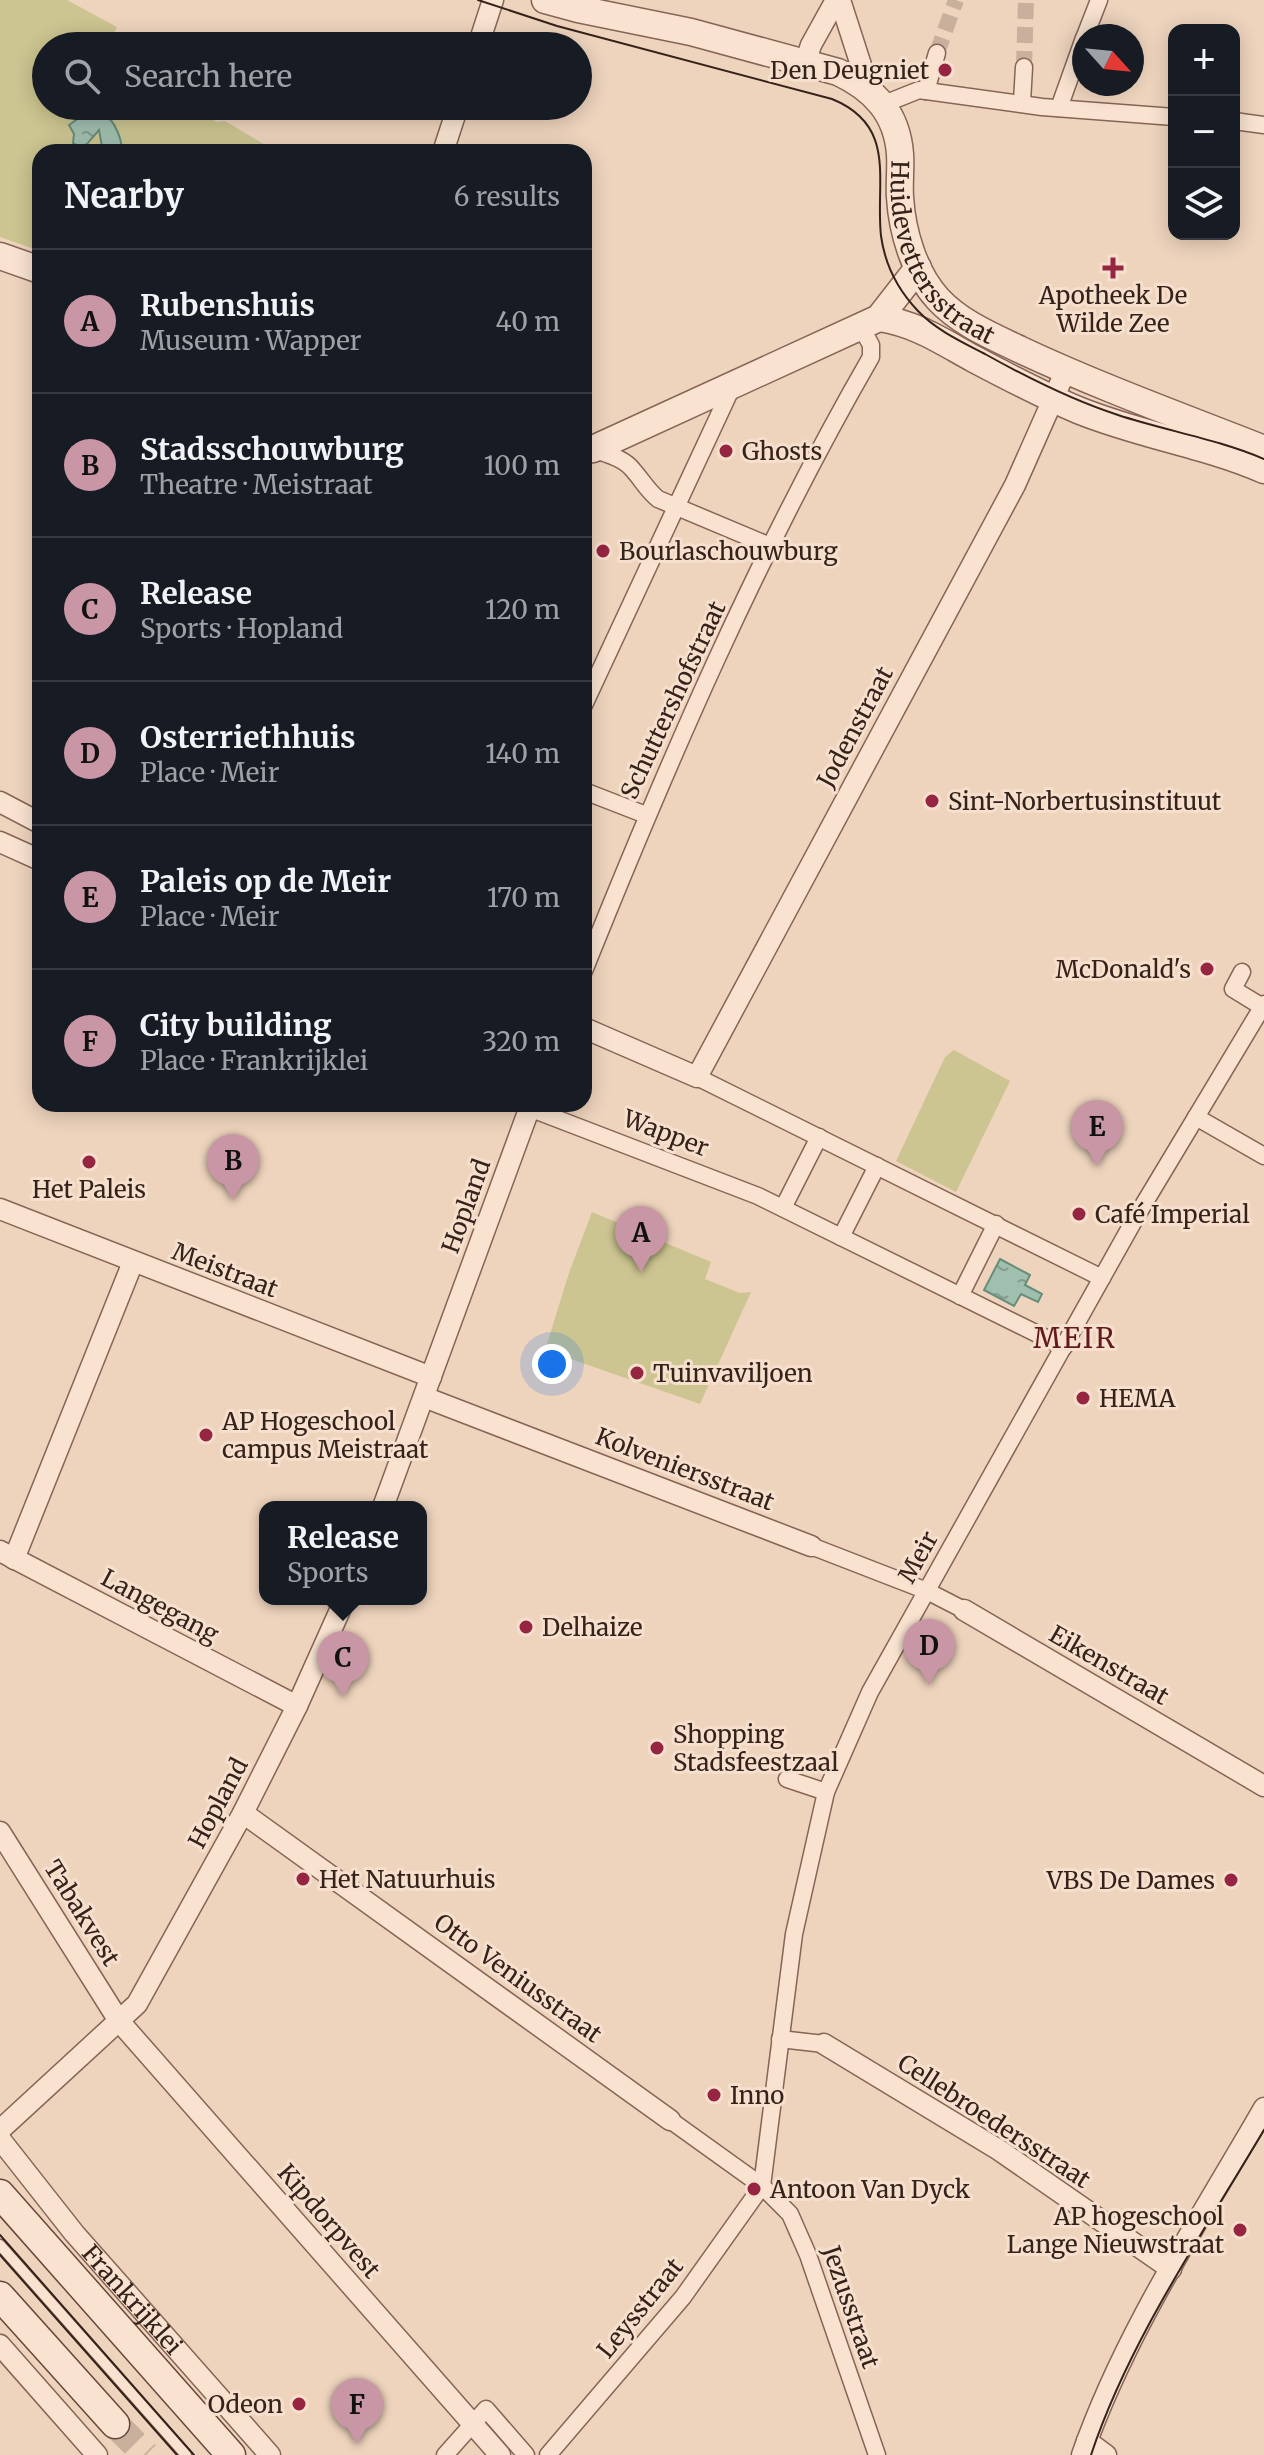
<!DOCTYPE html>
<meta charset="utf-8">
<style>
body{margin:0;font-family:Merriweather,serif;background:#20242c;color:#f1f3f6}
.controls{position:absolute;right:24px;top:24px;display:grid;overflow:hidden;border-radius:16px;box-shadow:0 4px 20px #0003}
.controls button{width:72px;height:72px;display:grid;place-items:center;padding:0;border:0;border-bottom:2px solid #363941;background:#171b24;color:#f1f3f6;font:40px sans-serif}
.compass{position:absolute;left:1072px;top:24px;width:72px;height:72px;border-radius:50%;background:#171b24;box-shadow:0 4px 20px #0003;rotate:117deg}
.you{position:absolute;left:552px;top:1364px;width:28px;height:28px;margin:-20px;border:6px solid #fff;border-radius:50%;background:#1a73e8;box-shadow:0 0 0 12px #1a73e833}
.badge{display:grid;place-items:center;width:52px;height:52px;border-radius:50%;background:#c896a5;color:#111;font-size:26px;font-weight:700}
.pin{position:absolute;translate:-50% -66px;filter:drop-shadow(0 2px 4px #0008)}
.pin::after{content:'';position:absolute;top:42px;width:28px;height:24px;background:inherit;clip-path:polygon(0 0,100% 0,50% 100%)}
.popup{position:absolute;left:259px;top:1501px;width:168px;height:104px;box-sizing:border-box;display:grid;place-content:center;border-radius:16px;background:#171b24;filter:drop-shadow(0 2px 6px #0005);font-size:26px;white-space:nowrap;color:#9ea1a6}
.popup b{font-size:30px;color:#f1f3f6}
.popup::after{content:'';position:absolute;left:50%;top:100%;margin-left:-16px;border:16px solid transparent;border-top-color:#171b24}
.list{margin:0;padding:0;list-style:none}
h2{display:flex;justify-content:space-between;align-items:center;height:104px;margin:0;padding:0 32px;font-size:34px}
h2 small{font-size:26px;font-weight:400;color:#9ea1a6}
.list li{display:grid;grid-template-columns:52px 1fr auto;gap:24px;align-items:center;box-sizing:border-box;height:144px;padding:0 32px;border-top:2px solid #363941}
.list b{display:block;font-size:30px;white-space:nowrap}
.list p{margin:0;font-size:26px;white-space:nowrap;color:#9ea1a6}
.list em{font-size:26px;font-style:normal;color:#9ea1a6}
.icon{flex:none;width:44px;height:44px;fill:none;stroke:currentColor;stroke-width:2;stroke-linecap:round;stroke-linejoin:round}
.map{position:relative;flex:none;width:1264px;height:2455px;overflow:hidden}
.search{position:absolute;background:#171b24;box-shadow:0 4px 20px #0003;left:32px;top:32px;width:560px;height:88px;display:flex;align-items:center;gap:20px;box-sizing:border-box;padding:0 28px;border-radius:44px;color:#9ea1a6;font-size:30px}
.panel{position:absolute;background:#171b24;box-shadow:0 4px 20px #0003;left:32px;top:144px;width:560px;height:968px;border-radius:24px}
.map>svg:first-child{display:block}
.green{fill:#ccc591}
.water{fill:url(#water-ripples);stroke:#688d7b;stroke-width:2}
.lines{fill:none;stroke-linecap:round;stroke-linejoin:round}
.pedestrian-tunnel{stroke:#c9b09d;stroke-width:16;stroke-dasharray:16 8;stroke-linecap:butt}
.secondary-tunnel{stroke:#c9b09d;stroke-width:28;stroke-dasharray:28 14;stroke-linecap:butt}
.service-casing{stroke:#866456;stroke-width:13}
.pedestrian-casing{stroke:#866456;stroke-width:19}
.minor-casing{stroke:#866456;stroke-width:23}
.tertiary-casing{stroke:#866456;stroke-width:29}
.secondary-casing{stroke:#68463a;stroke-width:31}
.service{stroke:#f9e3d0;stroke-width:10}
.pedestrian{stroke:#f9e3d0;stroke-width:16}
.minor{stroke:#f9e3d0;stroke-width:20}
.tertiary{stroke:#f9e3d0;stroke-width:26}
.secondary{stroke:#f9e3d0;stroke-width:28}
.tram{stroke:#35221b;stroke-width:2}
.poi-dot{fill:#962541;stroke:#f6e0cd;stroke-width:3}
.labels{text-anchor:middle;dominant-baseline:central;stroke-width:6;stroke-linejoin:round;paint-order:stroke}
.poi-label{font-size:24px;fill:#35221b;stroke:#f6e0cd;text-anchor:start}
.street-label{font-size:24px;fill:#35221b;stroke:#f6e0cd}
.quarter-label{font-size:28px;letter-spacing:2px;fill:#621a1c;stroke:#f6e0cd}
</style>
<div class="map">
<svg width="1264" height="2455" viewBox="0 0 1264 2455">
<defs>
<pattern id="water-ripples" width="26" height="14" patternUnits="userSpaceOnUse" patternTransform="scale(2)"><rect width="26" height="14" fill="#a1bfaf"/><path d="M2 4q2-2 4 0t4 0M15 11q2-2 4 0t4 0" fill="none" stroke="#849b8e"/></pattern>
</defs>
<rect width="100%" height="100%" fill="#eed4bd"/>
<g class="green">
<path d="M0 0H67L117 27 107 46H46V106H189L217 122 225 121 277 152H40V251L0 237Z"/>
<path d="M954 1050 1010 1081 956 1192 896 1161 945 1057Z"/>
<path d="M592 1212 711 1262 705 1279 740 1293 751 1292 700 1404 545 1350 569 1273Z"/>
</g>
<g class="water">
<path d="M93 108C111 111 122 136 122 152H103L99 130 87 144 80 147 73 143 74 134 69 125Z"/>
<path d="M1000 1259 1030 1275 1025 1285 1042 1294 1038 1302 1021 1294 1014 1306 984 1290Z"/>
</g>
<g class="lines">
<g class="pedestrian-tunnel">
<path d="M937 53 956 0"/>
<path d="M1024 67 1026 0"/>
</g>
<path class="secondary-tunnel" d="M115 2424 146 2455"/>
<defs>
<path id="service" d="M0 2245 186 2455"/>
<g id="pedestrian">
<path d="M1085 36 1099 0"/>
<path d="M926 91 937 53"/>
<path d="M1022 102 1024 67"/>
<path d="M884 104 919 90 1042 107 1174 117"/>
<path d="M1059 108 1084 38"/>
<path d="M1234 121 1264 125"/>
<path d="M593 449C606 454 624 458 633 470 642 480 647 490 658 499L770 546"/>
<path d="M584 705 732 387"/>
<path d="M584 791 646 815"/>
<path d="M584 971C668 762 758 553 871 357V345L861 327"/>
<path d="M1242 972 1233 989 1264 1008"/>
<path d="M697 1077 1102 1278"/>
<path d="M529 1108 758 1196 1064 1347"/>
<path d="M1196 1117 1264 1156"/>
<path d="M783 1208 819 1137"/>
<path d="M841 1237 877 1166"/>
<path d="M960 1296 996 1224"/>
<path d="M811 1546 927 1591 964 1610"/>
<path d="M787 1779 826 1792"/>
<path d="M780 2039 824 2044"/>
<path d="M670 2120 762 2186 790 2214 808 2255 877 2455"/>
<path d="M445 2455 486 2409 526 2455"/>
<path d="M548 2455 683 2297 762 2186 794 1934 826 1792 870 1692 1136 1217 1264 1004"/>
</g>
<g id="minor">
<path d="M840 0 869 90"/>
<path d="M478 46 493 0"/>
<path d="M805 63 811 45 836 0"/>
<path d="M443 152 458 106"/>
<path d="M0 802 40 823"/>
<path d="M0 842 40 860"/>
<path d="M584 1028 697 1077 1015 485 1066 370"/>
<path d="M0 1209 431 1377"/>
<path d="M424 1397 811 1546"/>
<path d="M383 1507 531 1104"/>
<path d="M0 1551 297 1706"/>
<path d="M14 1559 133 1262"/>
<path d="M964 1610 1264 1786"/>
<path d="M243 1813 670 2120"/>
<path d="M0 1832 119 2021 500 2455"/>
<path d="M824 2044 999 2150 1171 2269"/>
<path d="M0 2130 137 2004 243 1813 297 1706 345 1599"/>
<path id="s1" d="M0 2139 74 2233 270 2455"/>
<path d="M0 2345 97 2455"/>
<path d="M1087 2441 1106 2455"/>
<path d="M1082 2455C1125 2332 1199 2221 1264 2108"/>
</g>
<g id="tertiary">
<path id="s2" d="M545 0 578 9 691 32 838 72C874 89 897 113 900 154 901 169 899 183 900 197 902 231 914 273 938 299 960 323 992 336 1021 350 1100 387 1183 417 1264 449"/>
<path d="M0 256 40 270"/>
<path d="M879 318C917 324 941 341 974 359 1008 377 1042 395 1078 410 1139 435 1204 444 1264 470"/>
<path d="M584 450 593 449 879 318 918 268"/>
</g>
<g id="secondary">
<path d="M0 2194 231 2455"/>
<path d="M0 2296 115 2424"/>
</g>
</defs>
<use href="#service" class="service-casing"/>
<use href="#pedestrian" class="pedestrian-casing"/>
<use href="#minor" class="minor-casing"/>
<use href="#tertiary" class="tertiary-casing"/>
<use href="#secondary" class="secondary-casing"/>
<use href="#service" class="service"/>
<use href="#pedestrian" class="pedestrian"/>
<use href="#minor" class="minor"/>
<use href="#tertiary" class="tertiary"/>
<use href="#secondary" class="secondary"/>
<g class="tram">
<path d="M478 0 557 26 832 99C898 126 875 181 881 236 885 265 898 290 918 311 936 330 962 342 985 354 1028 378 1071 400 1118 415 1167 431 1217 439 1264 459"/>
<path d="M0 2235 194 2455"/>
<path d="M0 2255 177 2455"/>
<path d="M1091 2455C1129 2341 1203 2233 1264 2130"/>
</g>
</g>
<g class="poi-dot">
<circle cx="945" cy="70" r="8"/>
<path d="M1109 256h8v8h8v8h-8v8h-8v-8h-8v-8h8z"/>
<circle cx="726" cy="451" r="8"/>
<circle cx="603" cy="551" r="8"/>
<circle cx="932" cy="801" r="8"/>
<circle cx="1207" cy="969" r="8"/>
<circle cx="89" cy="1162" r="8"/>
<circle cx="1079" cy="1214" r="8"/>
<circle cx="637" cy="1373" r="8"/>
<circle cx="1083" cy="1398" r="8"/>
<circle cx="206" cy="1435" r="8"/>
<circle cx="526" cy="1627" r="8"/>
<circle cx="657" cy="1748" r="8"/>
<circle cx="303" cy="1879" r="8"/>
<circle cx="1231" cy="1880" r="8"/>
<circle cx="714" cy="2095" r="8"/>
<circle cx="754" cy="2189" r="8"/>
<circle cx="1240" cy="2230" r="8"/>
<circle cx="299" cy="2404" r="8"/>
</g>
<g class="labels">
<g class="poi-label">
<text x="929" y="70" text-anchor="end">Den Deugniet</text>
<text x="1113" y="295" text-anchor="middle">Apotheek De<tspan x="1113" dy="28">Wilde Zee</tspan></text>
<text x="742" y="451">Ghosts</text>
<text x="619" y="551">Bourlaschouwburg</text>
<text x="948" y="801">Sint-Norbertusinstituut</text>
<text x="1191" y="969" text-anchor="end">McDonald's</text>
<text x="89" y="1189" text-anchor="middle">Het Paleis</text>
<text x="1095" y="1214">Café Imperial</text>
<text x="653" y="1373">Tuinvaviljoen</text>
<text x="1099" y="1398">HEMA</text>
<text x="222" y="1421">AP Hogeschool<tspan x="222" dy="28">campus Meistraat</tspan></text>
<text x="542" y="1627">Delhaize</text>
<text x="673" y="1734">Shopping<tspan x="673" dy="28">Stadsfeestzaal</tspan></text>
<text x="319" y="1879">Het Natuurhuis</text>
<text x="1215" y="1880" text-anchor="end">VBS De Dames</text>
<text x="730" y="2095">Inno</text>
<text x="770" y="2189">Antoon Van Dyck</text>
<text x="1224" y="2216" text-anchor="end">AP hogeschool<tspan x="1224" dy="28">Lange Nieuwstraat</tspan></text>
<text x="283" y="2404" text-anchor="end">Odeon</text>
</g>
<g class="street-label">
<text stroke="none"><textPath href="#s2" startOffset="524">Huidevettersstraat</textPath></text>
<text transform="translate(673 700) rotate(-65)">Schuttershofstraat</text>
<text transform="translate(855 727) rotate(-62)">Jodenstraat</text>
<text transform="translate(666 1133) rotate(21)">Wapper</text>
<text transform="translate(466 1206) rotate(-70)">Hopland</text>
<text transform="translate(225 1270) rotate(21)">Meistraat</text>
<text transform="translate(685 1469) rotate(21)">Kolveniersstraat</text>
<text transform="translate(918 1557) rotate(-61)">Meir</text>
<text transform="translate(160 1606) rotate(28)">Langegang</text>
<text transform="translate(1109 1665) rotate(30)">Eikenstraat</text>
<text transform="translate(218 1803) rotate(-62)">Hopland</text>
<text transform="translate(82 1913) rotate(58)">Tabakvest</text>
<text transform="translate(518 1978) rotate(36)">Otto Veniusstraat</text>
<text transform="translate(994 2121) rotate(33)">Cellebroedersstraat</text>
<text transform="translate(329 2221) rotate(49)">Kipdorpvest</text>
<text stroke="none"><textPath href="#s1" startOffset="208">Frankrijklei</textPath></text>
<text transform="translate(851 2307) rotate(71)">Jezusstraat</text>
<text transform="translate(640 2308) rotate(-51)">Leysstraat</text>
</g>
<g class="quarter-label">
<text x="1075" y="1338">MEIR</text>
</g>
</g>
</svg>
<div class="controls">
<button>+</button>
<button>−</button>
<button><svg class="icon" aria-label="layers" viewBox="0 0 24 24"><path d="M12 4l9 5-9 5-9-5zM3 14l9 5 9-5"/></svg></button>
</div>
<svg class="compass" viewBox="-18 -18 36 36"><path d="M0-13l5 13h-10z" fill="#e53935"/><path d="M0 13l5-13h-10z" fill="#9ea1a6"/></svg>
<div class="you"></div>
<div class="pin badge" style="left:641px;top:1272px">A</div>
<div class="pin badge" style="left:233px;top:1200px">B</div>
<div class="pin badge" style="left:343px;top:1697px">C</div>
<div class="popup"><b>Release</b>Sports</div>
<div class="pin badge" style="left:929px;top:1685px">D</div>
<div class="pin badge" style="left:1097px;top:1166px">E</div>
<div class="pin badge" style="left:357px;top:2444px">F</div>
<div class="search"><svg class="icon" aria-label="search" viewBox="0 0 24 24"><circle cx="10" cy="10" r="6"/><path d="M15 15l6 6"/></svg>Search here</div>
<section class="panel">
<h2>Nearby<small>6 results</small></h2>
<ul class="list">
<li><span class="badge">A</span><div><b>Rubenshuis</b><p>Museum · Wapper</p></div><em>40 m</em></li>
<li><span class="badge">B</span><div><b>Stadsschouwburg</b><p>Theatre · Meistraat</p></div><em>100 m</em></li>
<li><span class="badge">C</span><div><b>Release</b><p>Sports · Hopland</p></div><em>120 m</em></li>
<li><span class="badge">D</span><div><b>Osterriethhuis</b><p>Place · Meir</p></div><em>140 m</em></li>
<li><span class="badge">E</span><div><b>Paleis op de Meir</b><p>Place · Meir</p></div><em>170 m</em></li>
<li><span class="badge">F</span><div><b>City building</b><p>Place · Frankrijklei</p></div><em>320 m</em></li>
</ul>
</section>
</div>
